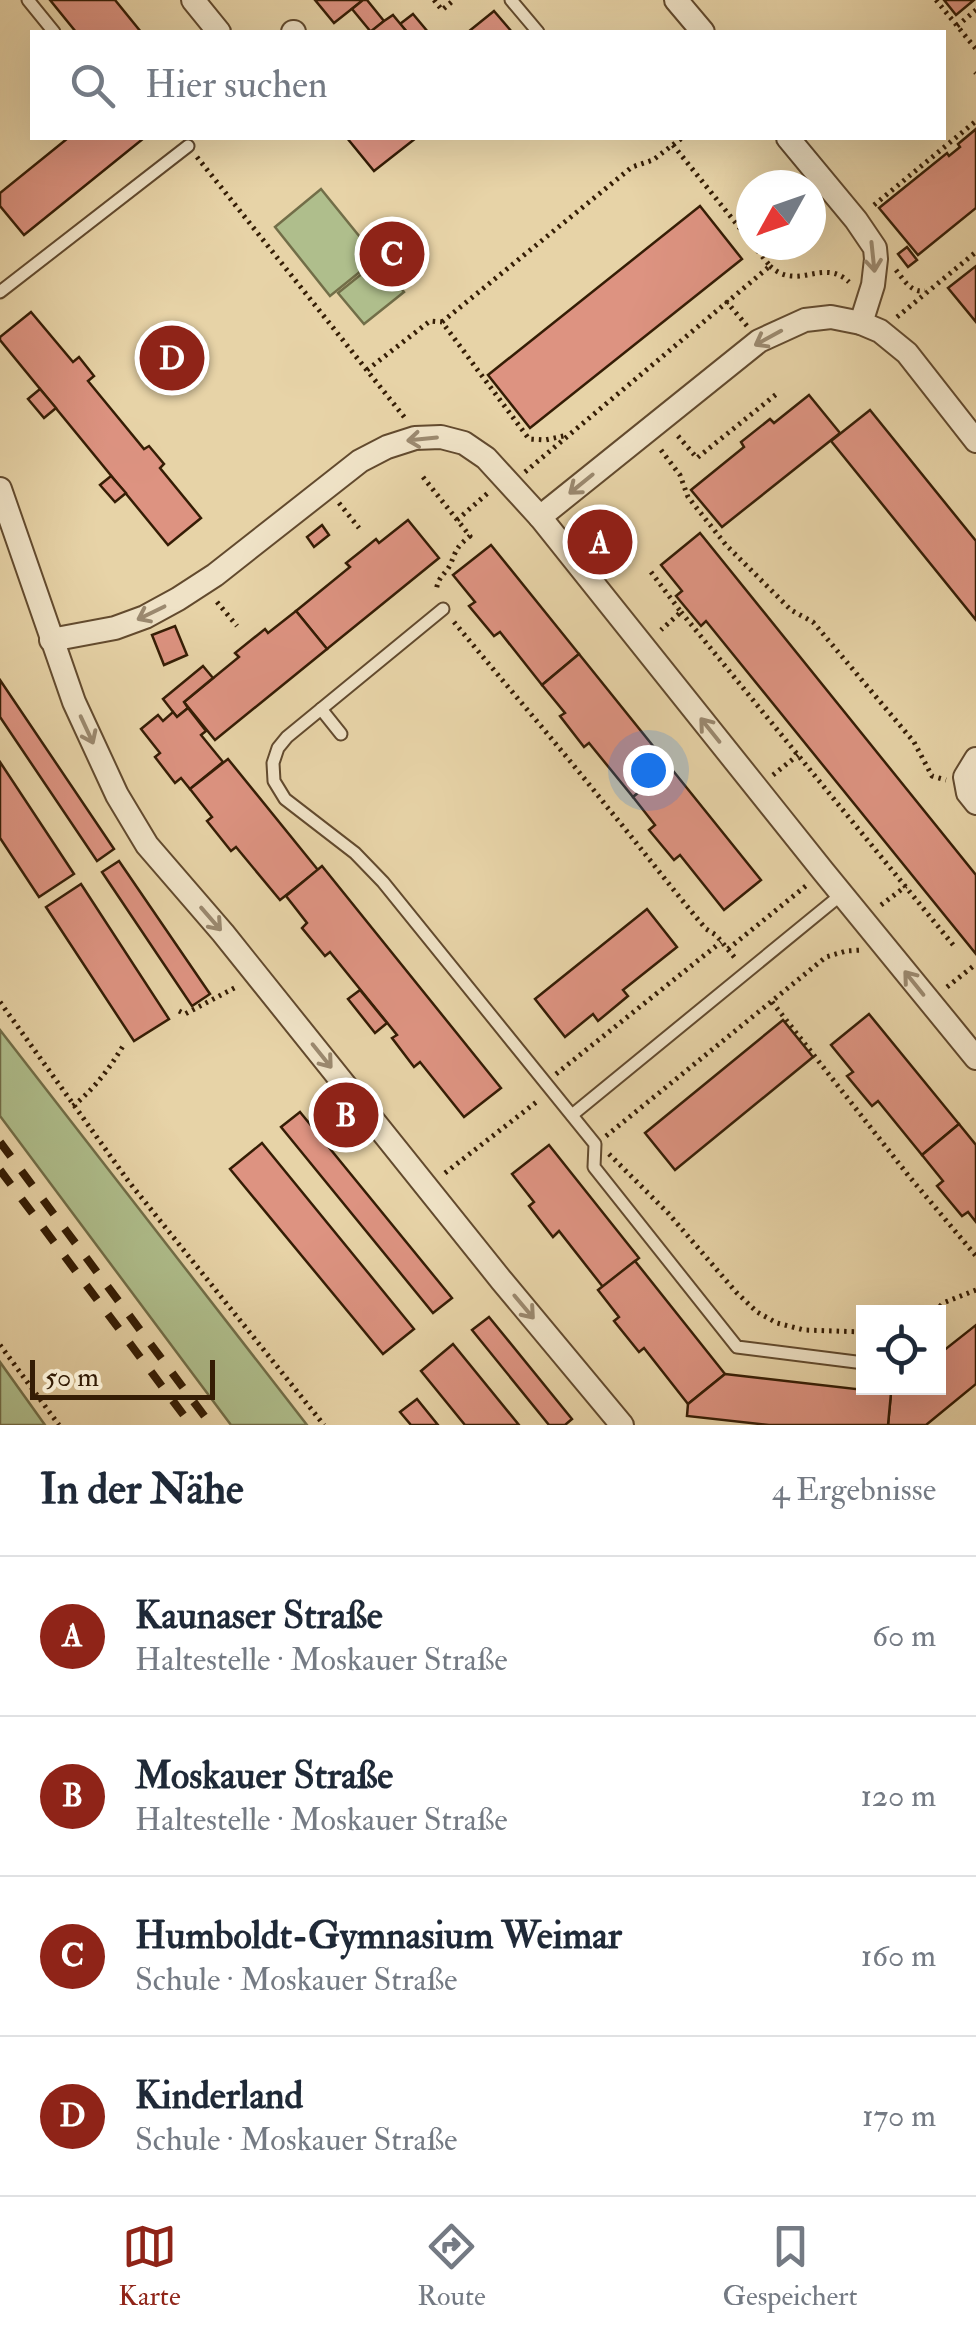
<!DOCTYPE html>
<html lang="de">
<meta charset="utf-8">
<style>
body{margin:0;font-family:"IM FELL Double Pica",serif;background:#f2f2f3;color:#1f2937}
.controls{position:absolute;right:30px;bottom:30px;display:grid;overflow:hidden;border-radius:0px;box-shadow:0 10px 40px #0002}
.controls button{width:90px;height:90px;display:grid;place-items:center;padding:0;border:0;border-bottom:2px solid #e0e1e3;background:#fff;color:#1f2937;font:50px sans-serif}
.compass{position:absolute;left:736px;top:170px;width:90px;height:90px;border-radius:50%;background:#fff;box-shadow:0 10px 40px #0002;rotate:230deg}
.scale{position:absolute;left:30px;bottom:25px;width:185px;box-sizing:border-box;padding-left:10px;border:5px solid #351d05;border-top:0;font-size:28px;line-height:35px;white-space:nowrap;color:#351d05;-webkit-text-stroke:8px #efe2c6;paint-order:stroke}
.you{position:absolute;left:648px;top:770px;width:35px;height:35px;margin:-25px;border:8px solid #fff;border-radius:50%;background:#1a73e8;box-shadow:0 0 0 15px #1a73e833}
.badge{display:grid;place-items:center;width:65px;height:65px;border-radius:50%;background:#8f2418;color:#fff;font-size:32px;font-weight:700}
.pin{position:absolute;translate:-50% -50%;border:5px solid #fff;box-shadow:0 2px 10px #0006}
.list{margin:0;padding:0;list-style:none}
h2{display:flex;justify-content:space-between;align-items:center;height:130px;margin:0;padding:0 40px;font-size:42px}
h2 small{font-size:32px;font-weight:400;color:#747a83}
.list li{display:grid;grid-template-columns:65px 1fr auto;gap:30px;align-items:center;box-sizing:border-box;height:160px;padding:0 40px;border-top:2px solid #e0e1e3}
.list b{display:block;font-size:38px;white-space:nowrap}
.list p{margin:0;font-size:32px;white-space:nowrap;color:#747a83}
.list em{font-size:32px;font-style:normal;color:#747a83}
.icon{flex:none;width:55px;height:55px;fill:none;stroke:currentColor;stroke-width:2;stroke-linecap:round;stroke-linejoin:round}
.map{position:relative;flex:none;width:976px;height:1425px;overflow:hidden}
.search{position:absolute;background:#fff;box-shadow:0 10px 40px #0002;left:30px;right:30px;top:30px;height:110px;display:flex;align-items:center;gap:25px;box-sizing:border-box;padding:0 35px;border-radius:0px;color:#747a83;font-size:38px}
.sheet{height:770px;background:#fff}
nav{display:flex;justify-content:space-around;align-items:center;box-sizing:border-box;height:140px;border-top:2px solid #e0e1e3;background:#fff;font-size:28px;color:#747a83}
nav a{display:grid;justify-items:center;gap:5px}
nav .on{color:#8f2418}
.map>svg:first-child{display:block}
.green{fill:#afbe8c;stroke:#726e48;stroke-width:2.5}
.building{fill:#dd9381;stroke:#351d05;stroke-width:2.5}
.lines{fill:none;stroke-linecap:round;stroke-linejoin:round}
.lane-casing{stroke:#624a2e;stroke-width:15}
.street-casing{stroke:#624a2e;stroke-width:26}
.path{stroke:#351d05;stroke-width:5;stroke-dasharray:2.5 5;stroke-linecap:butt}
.lane{stroke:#efe2c6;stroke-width:11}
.street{stroke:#efe2c6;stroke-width:22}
.rail{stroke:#351d05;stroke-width:8;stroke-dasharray:18 18;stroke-linecap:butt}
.oneway{stroke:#9b896f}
</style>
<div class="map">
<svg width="976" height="1425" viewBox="0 0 976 1425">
<rect width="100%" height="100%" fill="#e7d3a7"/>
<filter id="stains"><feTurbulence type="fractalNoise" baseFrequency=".002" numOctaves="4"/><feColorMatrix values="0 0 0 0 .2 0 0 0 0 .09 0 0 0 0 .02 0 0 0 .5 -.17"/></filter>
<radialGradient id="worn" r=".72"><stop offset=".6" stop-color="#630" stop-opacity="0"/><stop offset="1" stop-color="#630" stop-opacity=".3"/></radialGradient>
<g class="green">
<path d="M321 189 377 258 330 296 275 227Z"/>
<path d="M379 260 404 292 364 324 338 293Z"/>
<path d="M0 1030 307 1425H231L0 1116Z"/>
<path d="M0 1362 45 1425H0Z"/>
</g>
<g class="building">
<path d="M50 0H115L141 32H76Z"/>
<path d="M315 0H363L334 23Z"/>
<path d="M363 0H367L384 21 371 32 352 9Z"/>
<path d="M944 0H974L956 15Z"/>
<path d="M494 11 512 32H468Z"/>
<path d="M413 14 428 32H407L400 24Z"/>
<path d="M393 15 407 32H370L384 21Z"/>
<path d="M976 129V208L918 255 879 208 947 153 949 156 960 147 958 144Z"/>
<path d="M68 138H144L24 235 0 206V193Z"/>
<path d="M347 138H416L374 171Z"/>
<path d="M700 206 742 259 530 428 488 375Z"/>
<path d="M907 247 917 260 908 267 898 254Z"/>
<path d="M976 266V322L948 288Z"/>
<path d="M31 312 73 362 79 357 94 376 88 381 144 449 149 446 164 464 160 468 201 518 168 545 0 340V337Z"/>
<path d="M40 389 56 408 44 418 28 399Z"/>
<path d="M809 395 840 433 722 527 691 490 744 447 741 442 770 419 774 423Z"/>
<path d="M870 410 976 541V620L831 441Z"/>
<path d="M111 476 126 493 115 502 100 485Z"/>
<path d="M408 520 439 558 327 649 296 611 350 567 346 563 360 552 376 539 379 543Z"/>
<path d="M322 525 329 535 314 547 307 537Z"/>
<path d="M700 533 976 875V954L706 621 701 626 676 596 682 591 661 565Z"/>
<path d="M491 545 579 654 542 685 500 632 494 636 469 606 475 602 453 575Z"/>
<path d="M296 611 327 649 215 740 184 702 239 657 235 653 265 629 268 633Z"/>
<path d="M175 626 187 655 164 665 152 635Z"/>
<path d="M579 654 670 767 633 797 589 743 584 747 560 716 565 713 542 685Z"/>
<path d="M203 666 213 678 184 702 188 708 177 717 163 699Z"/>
<path d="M0 680 114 849 97 861 0 717Z"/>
<path d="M188 708 206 731 201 735 223 762 190 789 181 778 175 783 155 757 160 753 141 729 158 715 163 721 173 712 177 717Z"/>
<path d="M228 759 318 870 280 900 236 847 231 851 207 821 212 817 190 789Z"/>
<path d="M0 762 74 874 39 897 0 838Z"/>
<path d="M670 767 761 880 724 910 680 855 674 860 649 830 655 825 633 797Z"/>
<path d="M119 861 210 994 192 1006 102 872Z"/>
<path d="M322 866 501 1088 464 1117 420 1062 414 1067 392 1038 397 1035 330 952 325 956 302 928 307 923 286 896Z"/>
<path d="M81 884 169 1019 134 1041 46 907Z"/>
<path d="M647 909 677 947 623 990 628 996 598 1021 593 1014 565 1037 535 999Z"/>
<path d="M360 990 387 1023 375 1033 348 999Z"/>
<path d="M869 1014 959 1124 922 1155 878 1101 872 1106 847 1076 853 1072 831 1045Z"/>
<path d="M783 1020 813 1057 675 1170 645 1133Z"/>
<path d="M300 1112 452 1298 433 1313 281 1127Z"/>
<path d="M959 1124 976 1145V1222L968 1212 962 1216 937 1186 943 1181 922 1155Z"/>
<path d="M262 1143 414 1329 383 1354 230 1169Z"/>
<path d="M549 1145 639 1258 603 1287 559 1231 553 1237 529 1206 534 1202 512 1174Z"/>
<path d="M635 1261 725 1374 688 1404 644 1348 639 1352 614 1321 619 1317 598 1290Z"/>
<path d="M489 1317 572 1419 565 1425H549L472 1330Z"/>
<path d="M976 1325V1384L926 1425H888L891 1393 898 1388H938V1355Z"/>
<path d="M453 1344 519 1425H465L421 1371Z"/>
<path d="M725 1374 891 1393 888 1425H769L687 1416 688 1404Z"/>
<path d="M417 1399 438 1425H411L400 1412Z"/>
</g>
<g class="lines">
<defs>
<g id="lane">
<path d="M28 0 54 32"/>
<path d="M511 0 538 32"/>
<path d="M0 292 188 146"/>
<path d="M443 609 287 737 278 748 273 763 274 781 285 799 355 853 383 882 595 1144 594 1167 737 1347 864 1363"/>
<path d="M321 709 341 734"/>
<path d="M572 1115 842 894"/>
</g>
<g id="street">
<path d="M193 0 219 32"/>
<path d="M676 0 703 32"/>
<path d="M293 32H294"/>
<path d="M788 138 856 220 875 248 876 259 873 285 861 323"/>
<path d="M0 489 74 702 117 795 147 845 223 933 502 1281 622 1425"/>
<path d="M540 517 759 341 805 320 831 317 861 323 880 331 907 353 976 441"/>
<path d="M51 640 115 628 145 617 178 599 215 575 360 461 387 447 415 438 441 437 464 443 486 458 540 517 823 871 976 1058"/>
<path d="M976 759 965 777 968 793 976 803"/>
</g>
</defs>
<use href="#lane" class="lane-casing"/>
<use href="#street" class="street-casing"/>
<g class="path">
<path d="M434 0 442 10 454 0"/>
<path d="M936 0 976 49"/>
<path d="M957 26 976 10"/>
<path d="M975 72 976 73"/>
<path d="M673 145 751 242"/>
<path d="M197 157 405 418"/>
<path d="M874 205 976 121"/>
<path d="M770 266C798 292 823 257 849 282"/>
<path d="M896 270C904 280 911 293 925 291"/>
<path d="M726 301 747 326"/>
<path d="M897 317 976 252"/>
<path d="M442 322 632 167 653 160 682 138"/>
<path d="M367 370 430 321 442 322 529 439 545 440 568 435"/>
<path d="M678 436 697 458 779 392"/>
<path d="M661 450 680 475 688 497 726 545 791 610 813 622 914 742 932 776 946 780"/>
<path d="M525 472 770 266 753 245"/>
<path d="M423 477 470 536C457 547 457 548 451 563 445 576 438 575 436 592"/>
<path d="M339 503 359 528"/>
<path d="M457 520 489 492"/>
<path d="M651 572 681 612 661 630"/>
<path d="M217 602 237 626"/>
<path d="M681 612 954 946"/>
<path d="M454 622C505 684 558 745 608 808 641 848 672 889 706 929L716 935 735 958"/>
<path d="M773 775 798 755"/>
<path d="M881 905 906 886"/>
<path d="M728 949 807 885"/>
<path d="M947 987 976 964"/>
<path d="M0 1002 129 1182 324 1425"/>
<path d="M772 1002 908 1175 976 1256"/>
<path d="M179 1011 185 1014 238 986"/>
<path d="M556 1074 721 942"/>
<path d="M73 1106C95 1088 109 1069 123 1046"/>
<path d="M606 1136 826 957 846 951 861 950"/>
<path d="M609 1154 668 1213 736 1292 757 1312 777 1323 804 1330 864 1332"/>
<path d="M445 1173 539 1100"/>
<path d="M935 1312 943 1303 976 1290"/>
<path d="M0 1345 59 1425"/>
</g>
<use href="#lane" class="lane"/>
<use href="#street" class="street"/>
<g class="rail">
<path d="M0 1142 211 1425"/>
<path d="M0 1170 191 1425"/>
</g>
</g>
<defs><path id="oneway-shaft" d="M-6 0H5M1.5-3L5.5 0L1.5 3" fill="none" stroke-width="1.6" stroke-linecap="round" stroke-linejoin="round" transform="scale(2.5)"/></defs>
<g class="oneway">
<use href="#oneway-shaft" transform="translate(873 257) rotate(84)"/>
<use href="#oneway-shaft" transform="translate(768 338) rotate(151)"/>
<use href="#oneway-shaft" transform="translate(422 439) rotate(174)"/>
<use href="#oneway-shaft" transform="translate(581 484) rotate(141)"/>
<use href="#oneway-shaft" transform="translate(151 613) rotate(154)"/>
<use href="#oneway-shaft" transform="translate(87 730) rotate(65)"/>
<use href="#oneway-shaft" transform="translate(710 730) rotate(-129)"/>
<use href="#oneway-shaft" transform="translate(211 919) rotate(49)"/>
<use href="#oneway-shaft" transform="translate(914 983) rotate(-129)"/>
<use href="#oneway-shaft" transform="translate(322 1056) rotate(51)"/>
<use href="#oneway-shaft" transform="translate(524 1307) rotate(50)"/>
</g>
<rect width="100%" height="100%" filter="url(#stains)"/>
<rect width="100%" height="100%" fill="url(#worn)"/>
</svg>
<div class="controls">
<button><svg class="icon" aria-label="locate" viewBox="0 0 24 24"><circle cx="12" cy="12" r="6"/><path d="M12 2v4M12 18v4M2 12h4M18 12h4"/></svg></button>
</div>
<svg class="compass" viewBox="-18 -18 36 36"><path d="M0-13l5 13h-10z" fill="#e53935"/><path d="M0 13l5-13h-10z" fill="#747a83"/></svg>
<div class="scale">50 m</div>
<div class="you"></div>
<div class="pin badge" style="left:600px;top:542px">A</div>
<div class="pin badge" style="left:346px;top:1115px">B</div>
<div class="pin badge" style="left:392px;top:254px">C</div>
<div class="pin badge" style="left:172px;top:358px">D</div>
<div class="search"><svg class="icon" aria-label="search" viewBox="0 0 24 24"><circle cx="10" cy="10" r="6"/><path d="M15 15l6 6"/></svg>Hier suchen</div>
</div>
<section class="sheet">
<h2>In der Nähe<small>4 Ergebnisse</small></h2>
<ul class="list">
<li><span class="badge">A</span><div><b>Kaunaser Straße</b><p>Haltestelle · Moskauer Straße</p></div><em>60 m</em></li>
<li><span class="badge">B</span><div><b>Moskauer Straße</b><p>Haltestelle · Moskauer Straße</p></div><em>120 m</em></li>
<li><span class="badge">C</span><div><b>Humboldt-Gymnasium Weimar</b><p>Schule · Moskauer Straße</p></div><em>160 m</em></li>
<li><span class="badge">D</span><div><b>Kinderland</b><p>Schule · Moskauer Straße</p></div><em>170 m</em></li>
</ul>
</section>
<nav>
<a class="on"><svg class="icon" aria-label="map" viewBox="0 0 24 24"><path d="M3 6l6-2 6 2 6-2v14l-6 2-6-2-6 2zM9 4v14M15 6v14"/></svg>Karte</a>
<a><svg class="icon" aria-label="directions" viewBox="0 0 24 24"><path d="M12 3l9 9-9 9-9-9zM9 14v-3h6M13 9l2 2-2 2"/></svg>Route</a>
<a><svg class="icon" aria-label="saved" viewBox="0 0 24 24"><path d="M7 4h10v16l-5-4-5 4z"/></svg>Gespeichert</a>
</nav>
